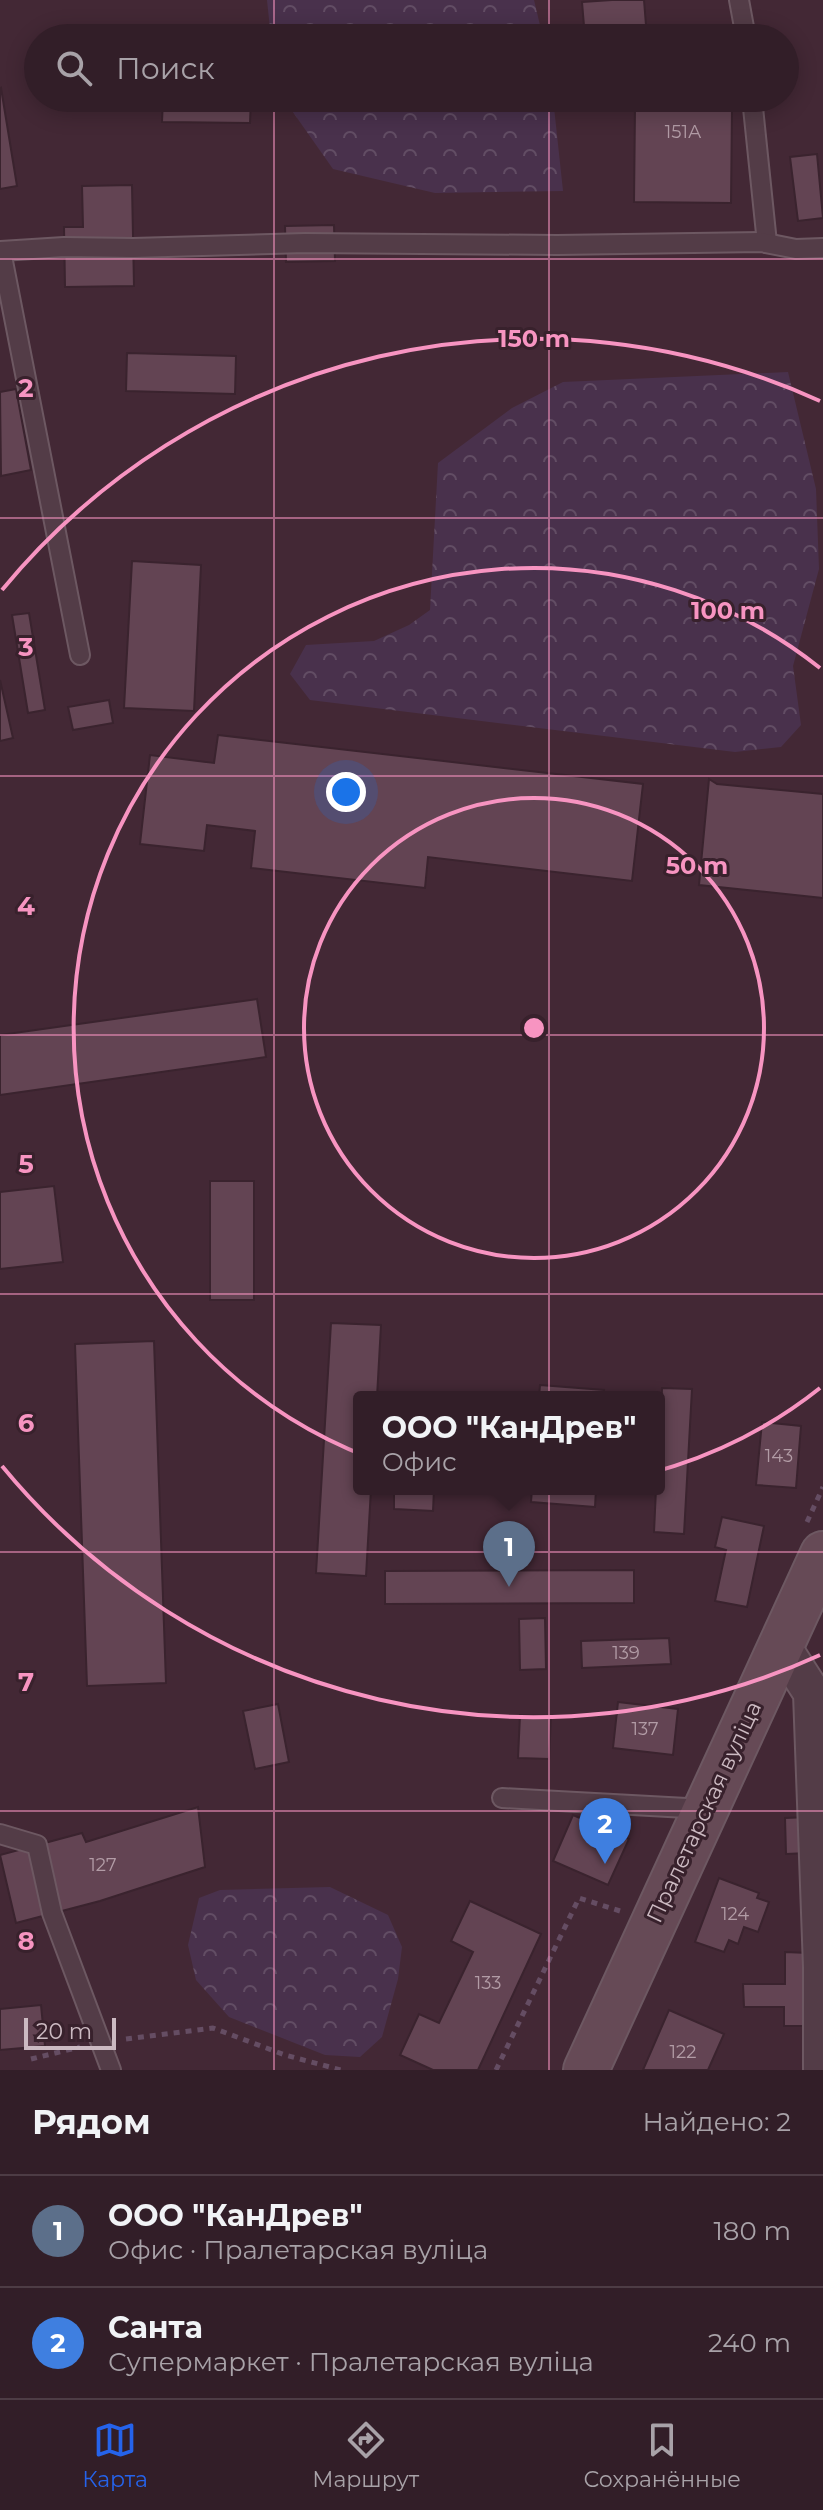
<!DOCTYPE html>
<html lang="ru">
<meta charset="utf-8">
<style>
body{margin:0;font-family:Montserrat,sans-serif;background:#3d2b34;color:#f1f3f6}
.scale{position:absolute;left:24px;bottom:20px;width:92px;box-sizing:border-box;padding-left:8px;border:4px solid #ccbac2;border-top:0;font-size:22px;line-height:28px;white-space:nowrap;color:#ccbac2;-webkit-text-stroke:6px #38212c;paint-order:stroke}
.you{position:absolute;left:346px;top:792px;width:28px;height:28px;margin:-20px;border:6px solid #fff;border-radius:50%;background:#1a73e8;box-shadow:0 0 0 12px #1a73e833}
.badge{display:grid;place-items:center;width:52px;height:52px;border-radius:50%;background:#2563eb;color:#fff;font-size:26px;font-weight:700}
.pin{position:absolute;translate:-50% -66px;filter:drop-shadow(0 2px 4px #0008)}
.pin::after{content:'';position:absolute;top:42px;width:28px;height:24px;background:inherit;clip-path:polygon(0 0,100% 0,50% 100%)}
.popup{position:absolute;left:353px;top:1391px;width:312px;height:104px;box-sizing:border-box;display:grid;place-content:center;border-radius:8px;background:#321e28;filter:drop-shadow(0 2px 6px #0005);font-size:26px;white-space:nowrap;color:#a8a2a8}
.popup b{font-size:30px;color:#f1f3f6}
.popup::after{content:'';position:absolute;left:50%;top:100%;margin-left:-16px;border:16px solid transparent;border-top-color:#321e28}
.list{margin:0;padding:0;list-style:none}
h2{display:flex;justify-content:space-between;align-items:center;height:104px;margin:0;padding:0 32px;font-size:34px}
h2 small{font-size:26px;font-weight:400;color:#a8a2a8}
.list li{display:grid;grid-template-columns:52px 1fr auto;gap:24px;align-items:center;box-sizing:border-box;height:112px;padding:0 32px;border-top:2px solid #4d3c45}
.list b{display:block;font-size:30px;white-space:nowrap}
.list p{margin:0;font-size:26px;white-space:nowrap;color:#a8a2a8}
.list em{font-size:26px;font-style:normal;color:#a8a2a8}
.icon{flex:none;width:44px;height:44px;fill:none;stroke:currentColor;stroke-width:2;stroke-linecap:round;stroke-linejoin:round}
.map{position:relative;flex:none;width:823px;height:2070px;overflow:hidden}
.search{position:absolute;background:#321e28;box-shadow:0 4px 20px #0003;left:24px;right:24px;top:24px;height:88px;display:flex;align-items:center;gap:20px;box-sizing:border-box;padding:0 28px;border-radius:44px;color:#a8a2a8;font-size:30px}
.sheet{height:328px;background:#321e28}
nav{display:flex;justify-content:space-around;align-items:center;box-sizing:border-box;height:112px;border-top:2px solid #4d3c45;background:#321e28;font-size:22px;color:#a8a2a8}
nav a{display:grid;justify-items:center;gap:4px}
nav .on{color:#2563eb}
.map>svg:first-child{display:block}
.forest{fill:url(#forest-crowns)}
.building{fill:#634453;stroke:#3a232e;stroke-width:2}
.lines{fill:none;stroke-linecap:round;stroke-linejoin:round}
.service-casing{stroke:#6d5862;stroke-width:22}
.minor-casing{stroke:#6d5862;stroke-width:40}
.secondary-casing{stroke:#6d5862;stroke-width:48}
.path{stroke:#654d63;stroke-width:5;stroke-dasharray:6 6;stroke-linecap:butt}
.service{stroke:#533c47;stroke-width:18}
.minor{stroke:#533c47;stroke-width:36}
.secondary{stroke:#664a56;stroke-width:44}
.grid{fill:none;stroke:#f794c1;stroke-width:2;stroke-opacity:0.55}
.ring{fill:none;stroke:#f794c1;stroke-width:4}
.labels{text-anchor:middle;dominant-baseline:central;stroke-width:6;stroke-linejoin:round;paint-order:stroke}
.number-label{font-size:18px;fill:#b29ca6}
.street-label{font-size:22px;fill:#ccbac2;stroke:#38212c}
.grid-label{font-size:26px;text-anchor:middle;font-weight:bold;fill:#f794c1;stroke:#38212c;stroke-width:6;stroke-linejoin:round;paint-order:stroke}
.centre{fill:#f794c1;stroke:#38212c;stroke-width:4}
.ring-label{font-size:24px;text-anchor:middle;font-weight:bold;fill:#f794c1;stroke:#38212c;stroke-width:6;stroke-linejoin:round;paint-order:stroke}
</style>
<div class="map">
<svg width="823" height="2070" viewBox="0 0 823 2070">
<defs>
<pattern id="forest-crowns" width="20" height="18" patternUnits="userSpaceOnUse" patternTransform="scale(2)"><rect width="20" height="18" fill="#49314c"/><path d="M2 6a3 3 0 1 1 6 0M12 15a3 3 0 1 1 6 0" fill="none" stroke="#624d64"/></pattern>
</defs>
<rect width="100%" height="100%" fill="#432835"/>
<g class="forest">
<path d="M267 0H534L543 38H271Z"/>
<path d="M283 98H553L563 191 435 193 333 169Z"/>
<path d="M788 372 816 489 819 569 793 666 801 725 781 747 735 752 310 700 290 674 306 645 374 641 409 625 430 610 438 463 512 408 563 382Z"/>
<path d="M330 1887 388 1915 402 1947 398 1979 382 2037 360 2057 325 2055 229 2017 196 1980 188 1945 199 1898 220 1890Z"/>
</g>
<g class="building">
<path d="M612 0H644L647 38H585L582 2Z"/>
<path d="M1 88 17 186 0 189V89Z"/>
<path d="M163 98H251L250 123 162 122Z"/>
<path d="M635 107 732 108 731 203 634 202Z"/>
<path d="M817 154 823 218 798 221 790 157Z"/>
<path d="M132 185 134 286 65 287 64 227H83L82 186Z"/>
<path d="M334 225 335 261 286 262 285 226Z"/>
<path d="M127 353 236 356 235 394 126 391Z"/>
<path d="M16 389 31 470 1 476 0 392Z"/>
<path d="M132 561 201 565 194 711 124 708Z"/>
<path d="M29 613 45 710 28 713 12 615Z"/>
<path d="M0 680 13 738 0 741Z"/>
<path d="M109 700 113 723 73 730 68 707Z"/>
<path d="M218 735 643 784 632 881 428 857 425 888 251 868 255 831 207 825 204 851 140 844 150 755 214 763Z"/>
<path d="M709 779 717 784 823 794V898L699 885Z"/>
<path d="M257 999 266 1057 0 1095V1035Z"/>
<rect x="210" y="1181" width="44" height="119"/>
<path d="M54 1186 63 1262 0 1269V1192Z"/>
<path d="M331 1323 381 1325 377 1397H359V1489H371L366 1576 316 1573Z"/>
<path d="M154 1341 166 1683 87 1686 75 1344Z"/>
<path d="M540 1385 604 1390 603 1397H539Z"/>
<path d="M662 1388 692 1389 684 1534 654 1532 656 1489H659Z"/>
<path d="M762 1422 801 1426 796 1488 756 1485Z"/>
<path d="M394 1489H434L433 1511 394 1509Z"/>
<path d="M532 1489H596L595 1507 531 1502Z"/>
<path d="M722 1517 764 1526 747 1607 715 1601 726 1550 715 1547Z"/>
<path d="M634 1570V1603L385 1604V1571Z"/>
<path d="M545 1618 546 1669 520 1670 519 1619Z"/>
<path d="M669 1638 671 1664 582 1668 581 1641Z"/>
<path d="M618 1702 678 1709 673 1755 613 1748Z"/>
<path d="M278 1704 289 1762 255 1769 243 1711Z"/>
<path d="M520 1715 551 1716 549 1759 518 1758Z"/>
<path d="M198 1807 205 1867 100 1901 16 1923 0 1855 82 1833 86 1842Z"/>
<path d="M573 1815 629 1839 608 1885 553 1861Z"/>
<path d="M808 1817V1853L786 1854 785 1818Z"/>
<path d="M719 1878 759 1893 757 1898 769 1902 758 1932 744 1927 738 1944 729 1940 724 1952 695 1942Z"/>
<path d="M470 1901 541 1934 478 2070H433L400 2055 419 2014 439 2023 473 1952 451 1941Z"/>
<path d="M785 1952 809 1953V2026H784V2007H744L743 1984H785Z"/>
<path d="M41 2005 45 2046 0 2050V2009Z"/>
<path d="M669 2010 724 2034 708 2070H643Z"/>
</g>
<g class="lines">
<defs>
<g id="service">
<path d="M739 0 746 38"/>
<path d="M752 98 767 243"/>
<path d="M80 655 1 251 64 247 133 248 305 243 557 245 761 242 796 249 823 248"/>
<path d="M502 1798 705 1809"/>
<path d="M0 1834 37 1845 52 1913 111 2070"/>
</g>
<path id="minor" d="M781 1645 812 1693 822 1967V2070"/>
<path id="secondary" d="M586 2070 823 1554"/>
</defs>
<use href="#service" class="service-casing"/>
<use href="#minor" class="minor-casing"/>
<use href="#secondary" class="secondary-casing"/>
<g class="path">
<path d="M807 1522 823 1487"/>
<path d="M126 2039 213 2028 285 2055 341 2070"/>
<path d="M31 2059 80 2047"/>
<path d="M496 2070 579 1898 620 1911"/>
</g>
<use href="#service" class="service"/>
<use href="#minor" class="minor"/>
<use href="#secondary" class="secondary"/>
</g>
<path class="grid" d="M274 0V38M549 0V38M274 98V2070M549 98V2070M0 259H823M0 518H823M0 776H823M0 1035H823M0 1294H823M0 1552H823M0 1811H823"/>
<g class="ring">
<circle cx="534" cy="1028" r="230"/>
<path d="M820 1388A460 460 0 1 1 820 668"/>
<path d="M820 1655A689 689 0 0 1 2 1466M2 590A689 689 0 0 1 820 401"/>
</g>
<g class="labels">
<g class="number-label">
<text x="683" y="132">151А</text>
<text x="779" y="1456">143</text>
<text x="626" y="1653">139</text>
<text x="645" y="1729">137</text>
<text x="103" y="1865">127</text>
<text x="735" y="1914">124</text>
<text x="488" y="1983">133</text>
<text x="683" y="2052">122</text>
</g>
<g class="street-label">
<text transform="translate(704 1812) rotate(-65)">Пралетарская вуліца</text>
</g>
</g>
<g class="grid-label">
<text x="26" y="397">2</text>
<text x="26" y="656">3</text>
<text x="26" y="915">4</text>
<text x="26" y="1173">5</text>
<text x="26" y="1432">6</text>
<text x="26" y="1691">7</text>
<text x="26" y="1950">8</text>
</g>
<circle cx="534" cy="1028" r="12" class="centre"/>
<g class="ring-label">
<text x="534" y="347">150 m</text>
<text x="728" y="619">100 m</text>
<text x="697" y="874">50 m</text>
</g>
</svg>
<div class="scale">20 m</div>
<div class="you"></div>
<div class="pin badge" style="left:509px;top:1587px;background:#5c6f8a">1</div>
<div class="popup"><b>ООО &quot;КанДрев&quot;</b>Офис</div>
<div class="pin badge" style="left:605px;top:1864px;background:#3f7fe0">2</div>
<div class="search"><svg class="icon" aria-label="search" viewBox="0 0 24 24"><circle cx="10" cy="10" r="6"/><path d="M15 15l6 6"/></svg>Поиск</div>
</div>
<section class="sheet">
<h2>Рядом<small>Найдено: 2</small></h2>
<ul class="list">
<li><span class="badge" style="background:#5c6f8a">1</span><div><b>ООО &quot;КанДрев&quot;</b><p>Офис · Пралетарская вуліца</p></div><em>180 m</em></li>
<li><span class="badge" style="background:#3f7fe0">2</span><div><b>Санта</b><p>Супермаркет · Пралетарская вуліца</p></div><em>240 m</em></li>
</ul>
</section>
<nav>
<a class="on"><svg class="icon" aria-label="map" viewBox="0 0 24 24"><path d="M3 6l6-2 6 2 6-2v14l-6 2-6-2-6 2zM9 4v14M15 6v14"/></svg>Карта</a>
<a><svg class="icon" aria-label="directions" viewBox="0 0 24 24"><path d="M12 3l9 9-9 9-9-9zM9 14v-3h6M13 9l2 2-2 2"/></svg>Маршрут</a>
<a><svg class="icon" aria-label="saved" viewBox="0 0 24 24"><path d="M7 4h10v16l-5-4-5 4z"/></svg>Сохранённые</a>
</nav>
